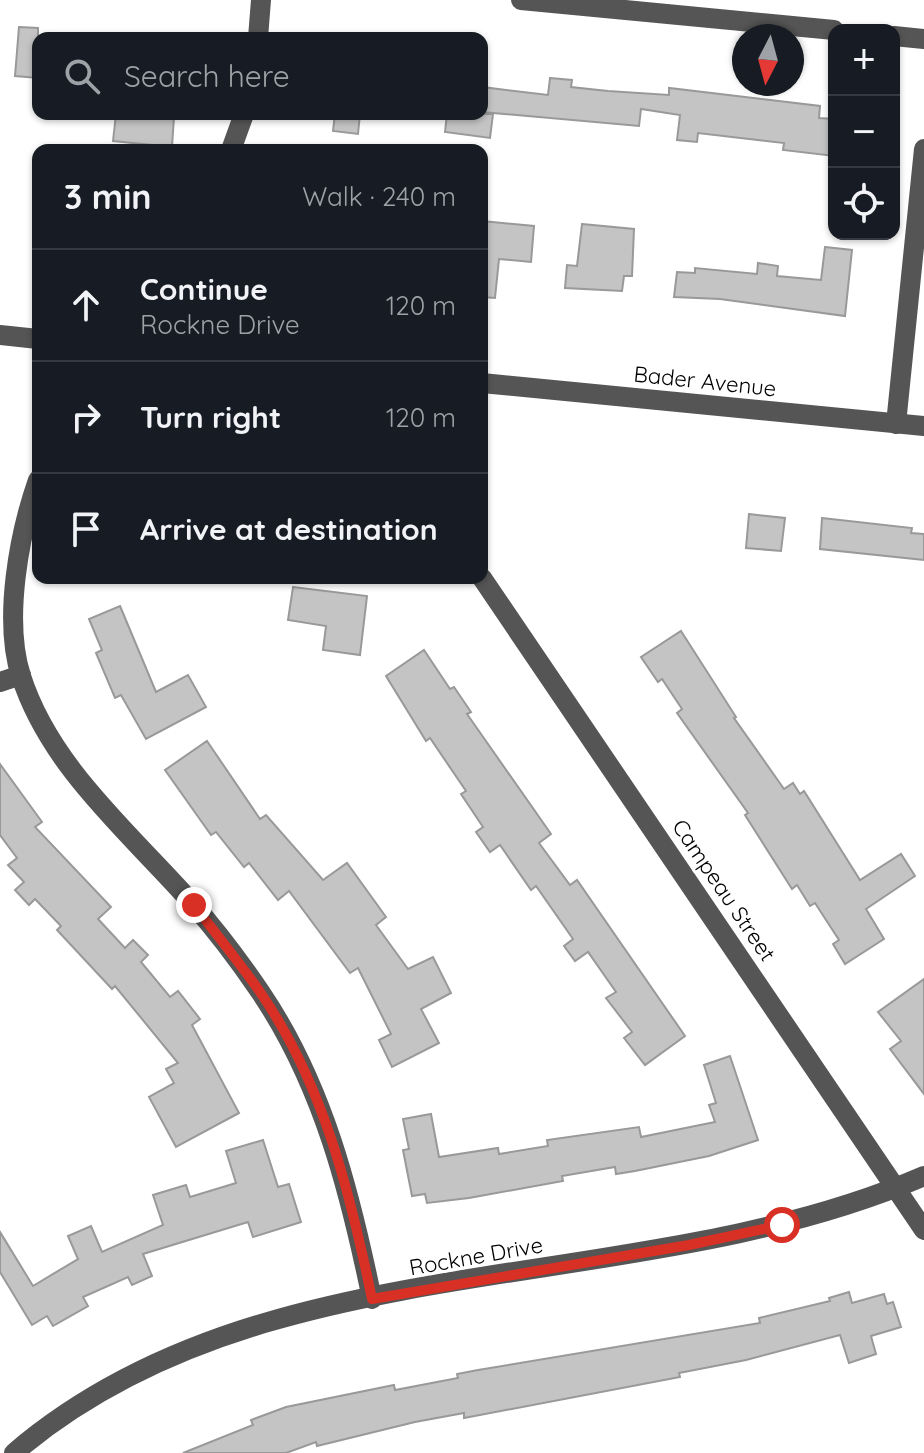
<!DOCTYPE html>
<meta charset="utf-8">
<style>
body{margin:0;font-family:Quicksand,sans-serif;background:#20242c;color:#f1f3f6}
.controls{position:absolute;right:24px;top:24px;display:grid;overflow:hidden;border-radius:16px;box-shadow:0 2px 6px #0004}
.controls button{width:72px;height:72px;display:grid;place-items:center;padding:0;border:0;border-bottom:2px solid #363941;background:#171b24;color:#f1f3f6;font:40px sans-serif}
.compass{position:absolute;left:732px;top:24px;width:72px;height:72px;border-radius:50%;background:#171b24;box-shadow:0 2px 6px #0004;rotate:186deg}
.stop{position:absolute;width:24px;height:24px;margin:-18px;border:6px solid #d93025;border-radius:50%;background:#fff}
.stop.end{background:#d93025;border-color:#fff;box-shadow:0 2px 8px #0008}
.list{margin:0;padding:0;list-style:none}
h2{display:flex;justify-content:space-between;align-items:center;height:104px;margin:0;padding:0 32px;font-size:34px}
h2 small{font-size:26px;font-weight:400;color:#9ea1a6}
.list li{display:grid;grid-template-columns:52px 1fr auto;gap:24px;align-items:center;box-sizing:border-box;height:112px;padding:0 32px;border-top:2px solid #363941}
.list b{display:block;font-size:30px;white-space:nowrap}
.list p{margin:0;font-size:26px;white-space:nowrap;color:#9ea1a6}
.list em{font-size:26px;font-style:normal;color:#9ea1a6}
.icon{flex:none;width:44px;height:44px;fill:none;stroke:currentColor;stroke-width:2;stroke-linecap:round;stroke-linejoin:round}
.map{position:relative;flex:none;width:924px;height:1453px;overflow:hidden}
.search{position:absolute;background:#171b24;box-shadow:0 2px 6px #0004;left:32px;top:32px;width:456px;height:88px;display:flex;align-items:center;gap:20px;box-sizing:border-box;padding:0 28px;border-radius:16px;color:#9ea1a6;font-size:30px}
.panel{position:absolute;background:#171b24;box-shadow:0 2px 6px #0004;left:32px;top:144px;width:456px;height:440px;border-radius:16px}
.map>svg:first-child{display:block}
.building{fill:#c4c4c4;stroke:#999;stroke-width:2}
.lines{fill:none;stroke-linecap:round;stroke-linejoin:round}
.minor{stroke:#555;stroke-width:20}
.route{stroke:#d93025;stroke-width:10}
.labels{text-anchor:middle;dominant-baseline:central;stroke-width:6;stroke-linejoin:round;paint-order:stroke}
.street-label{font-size:22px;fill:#000;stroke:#fff}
</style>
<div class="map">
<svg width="924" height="1453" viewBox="0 0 924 1453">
<rect width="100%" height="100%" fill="#fff"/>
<g class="building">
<path d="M19 27 38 28V78L15 76Z"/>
<path d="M550 78 572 80 571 87 608 91 669 95V88L820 106 819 118 834 119V156L783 150 784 143 698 133 697 142 677 140 680 115 641 109 639 126 482 112V87L548 95Z"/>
<path d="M116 114 174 117 172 147 113 141Z"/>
<path d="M335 114H360L358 134 333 131Z"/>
<path d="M447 114H493L490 138 445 132Z"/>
<path d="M482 221 534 226 531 262 499 259 495 298 482 297Z"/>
<path d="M582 224 634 229 632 276H624L622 291 565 288 567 265 577 266Z"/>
<path d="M825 247 852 250 845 316 720 299 674 297 677 272 695 273V268L757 274 758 263 778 266 777 276 821 280Z"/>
<path d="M749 514 785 518 781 551 746 548Z"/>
<path d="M822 518 912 528 911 533 924 534V560L820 549Z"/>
<path d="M293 587 367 596 360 655 323 650 326 626 288 620Z"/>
<path d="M120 606 156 692 188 675 206 707 146 739 121 695 115 698 96 653 102 650 89 619Z"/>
<path d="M681 631 736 717 734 718 784 789 793 783 800 794 804 791 860 880 901 854 915 876 866 909 884 939 845 964 833 944 839 940 815 903 810 906 797 885 792 889 745 815 748 813 677 713 682 709 662 679 658 682 641 657Z"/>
<path d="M424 650 450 689 454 687 471 712 467 714 551 834 539 843 570 885 577 880 685 1036 645 1065 624 1038 632 1032 606 998 616 992 588 952 575 961 564 946 573 939 536 886 531 890 500 845 490 852 476 832 483 827 461 794 466 791 430 738 426 741 386 676Z"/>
<path d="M207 741 260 819 266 815 323 880 347 863 386 917 376 925 408 969 433 957 451 993 421 1009 439 1043 392 1067 379 1040 391 1034 358 968 350 973 289 891 278 900 249 863 244 867 216 832 211 835 165 770Z"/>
<path d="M0 764 42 822 35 827 111 907 98 919 125 948 133 940 148 955 141 962 170 997 178 991 200 1019 192 1025 239 1113 176 1147 149 1097 174 1083 166 1069 178 1063 115 986 112 989 57 930 61 926 35 899 29 905 15 890 24 882 8 865 17 858 0 835Z"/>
<path d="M924 979V1094L890 1049 901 1041 878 1012Z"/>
<path d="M730 1056 758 1140 709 1156 635 1171 616 1174 615 1167 562 1176 563 1181 469 1198 427 1203 425 1194 412 1196 403 1150 409 1149 403 1119 431 1114 439 1157 498 1148 499 1154 548 1146 547 1140 639 1127 641 1137 715 1122 709 1105 716 1103 704 1065Z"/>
<path d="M263 1140 278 1187 289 1184 301 1222 253 1237 248 1222 143 1254 152 1276 132 1285 128 1277 83 1297 88 1306 53 1326 47 1316 32 1325 0 1272V1232L33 1286 78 1259 68 1236 91 1226 102 1252 163 1225 153 1195 186 1185 190 1197 236 1183 226 1151Z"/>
<path d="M849 1292 852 1303 884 1294 887 1304 893 1302 901 1327 871 1336 876 1354 849 1363 840 1335 746 1360 679 1373 680 1377 464 1418V1413L415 1422 317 1446 316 1442 286 1453H183L253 1425 251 1420 286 1407 394 1385 395 1390 458 1378 457 1374 478 1370 760 1323 759 1318 830 1301 829 1298Z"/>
</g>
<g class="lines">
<g class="minor">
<path d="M521 0 834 30"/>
<path d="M894 36 924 39"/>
<path d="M258 38 261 0"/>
<path d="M231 150 244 114"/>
<path d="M0 335 38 339"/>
<path d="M482 383 924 426"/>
<path d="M896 424 924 149"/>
<path d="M38 480C19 534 3 620 21 676 50 767 130 833 191 902 216 930 240 962 261 993 323 1085 350 1192 372 1299"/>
<path d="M482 578 924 1230"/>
<path d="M0 682 21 675"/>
<path d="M14 1453C264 1239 633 1302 924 1176"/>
</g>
</g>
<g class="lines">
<path class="route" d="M194 905C216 934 239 962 260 992 323 1083 350 1192 372 1299L689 1245 782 1225"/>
</g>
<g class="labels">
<g class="street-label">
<text transform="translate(705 381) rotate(6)">Bader Avenue</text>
<text transform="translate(724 890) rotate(56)">Campeau Street</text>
<text transform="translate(476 1256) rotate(-10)">Rockne Drive</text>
</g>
</g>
</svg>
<div class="controls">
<button>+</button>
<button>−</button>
<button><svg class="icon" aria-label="locate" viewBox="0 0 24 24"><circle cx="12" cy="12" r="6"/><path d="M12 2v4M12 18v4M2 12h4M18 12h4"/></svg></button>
</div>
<svg class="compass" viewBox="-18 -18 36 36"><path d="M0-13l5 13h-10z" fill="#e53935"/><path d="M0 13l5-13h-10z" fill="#9ea1a6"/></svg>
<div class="stop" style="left:782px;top:1225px"></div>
<div class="stop end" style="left:194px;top:905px"></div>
<div class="search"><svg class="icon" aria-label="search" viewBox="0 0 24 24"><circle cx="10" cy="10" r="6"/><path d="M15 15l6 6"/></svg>Search here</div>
<section class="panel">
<h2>3 min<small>Walk · 240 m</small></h2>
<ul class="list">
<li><svg class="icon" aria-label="ahead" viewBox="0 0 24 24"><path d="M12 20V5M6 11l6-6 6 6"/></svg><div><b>Continue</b><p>Rockne Drive</p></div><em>120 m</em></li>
<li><svg class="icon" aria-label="right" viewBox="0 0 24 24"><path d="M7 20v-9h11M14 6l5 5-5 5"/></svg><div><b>Turn right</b></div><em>120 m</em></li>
<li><svg class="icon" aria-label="arrive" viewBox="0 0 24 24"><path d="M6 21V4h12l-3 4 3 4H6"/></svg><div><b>Arrive at destination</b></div></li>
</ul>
</section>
</div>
